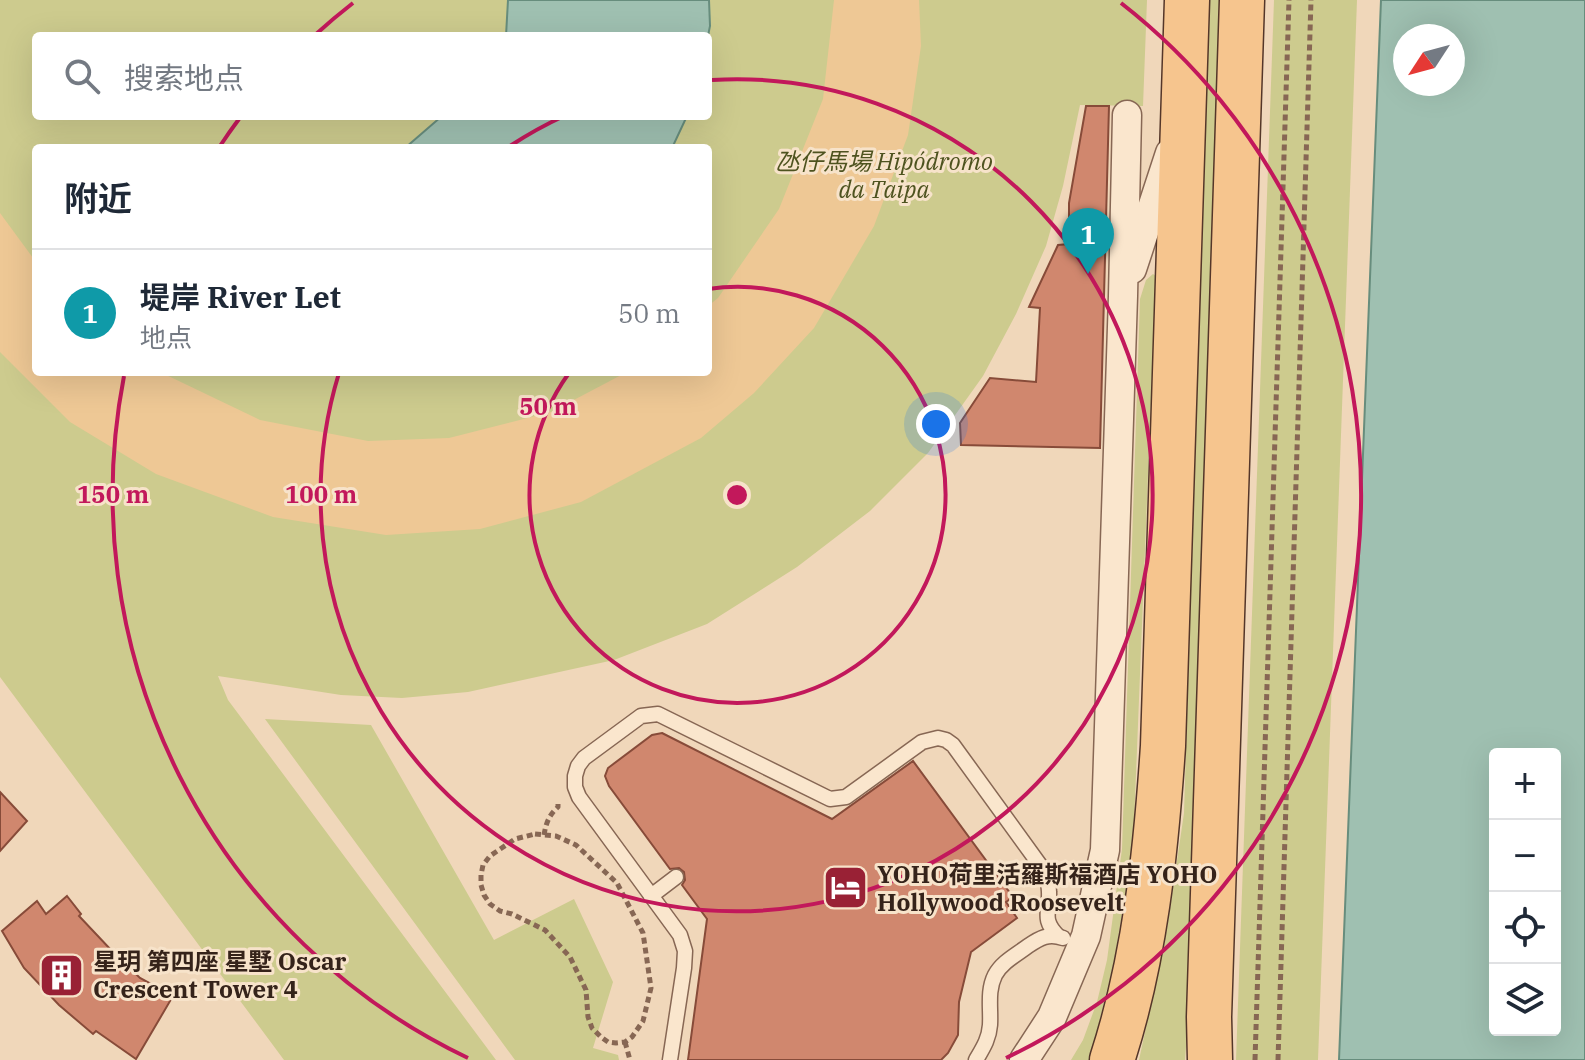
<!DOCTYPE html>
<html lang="zh">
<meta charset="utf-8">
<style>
body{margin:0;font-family:"IBM Plex Serif","Noto Sans SC",serif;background:#f6f6f7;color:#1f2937}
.controls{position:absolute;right:24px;bottom:24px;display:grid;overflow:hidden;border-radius:8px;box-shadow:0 8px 32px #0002}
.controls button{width:72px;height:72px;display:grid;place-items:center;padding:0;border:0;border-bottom:2px solid #e0e1e3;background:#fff;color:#1f2937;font:40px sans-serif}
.compass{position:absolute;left:1393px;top:24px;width:72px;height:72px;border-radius:50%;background:#fff;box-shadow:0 8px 32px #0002;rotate:234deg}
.you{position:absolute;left:936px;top:424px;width:28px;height:28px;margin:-20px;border:6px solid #fff;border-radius:50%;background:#1a73e8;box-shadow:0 0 0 12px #1a73e833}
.badge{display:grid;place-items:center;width:52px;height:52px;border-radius:50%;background:#2563eb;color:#fff;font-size:26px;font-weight:700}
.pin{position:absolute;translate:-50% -66px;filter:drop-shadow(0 2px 4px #0008)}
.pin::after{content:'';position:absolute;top:42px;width:28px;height:24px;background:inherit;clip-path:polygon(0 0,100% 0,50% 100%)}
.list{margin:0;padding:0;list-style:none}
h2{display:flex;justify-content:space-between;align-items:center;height:104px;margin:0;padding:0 32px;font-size:34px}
h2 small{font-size:26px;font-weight:400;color:#747a83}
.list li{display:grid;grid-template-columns:52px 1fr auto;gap:24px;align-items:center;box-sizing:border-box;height:128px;padding:0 32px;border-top:2px solid #e0e1e3}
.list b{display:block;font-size:30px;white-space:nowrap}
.list p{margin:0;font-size:26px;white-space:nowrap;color:#747a83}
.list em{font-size:26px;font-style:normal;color:#747a83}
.icon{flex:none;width:44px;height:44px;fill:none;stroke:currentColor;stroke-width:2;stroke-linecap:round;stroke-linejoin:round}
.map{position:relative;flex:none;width:1585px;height:1060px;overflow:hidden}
.search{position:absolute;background:#fff;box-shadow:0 8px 32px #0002;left:32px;top:32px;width:680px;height:88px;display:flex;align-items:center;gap:20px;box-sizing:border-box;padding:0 28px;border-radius:8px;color:#747a83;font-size:30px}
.panel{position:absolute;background:#fff;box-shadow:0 8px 32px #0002;left:32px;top:144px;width:680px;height:232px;border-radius:8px}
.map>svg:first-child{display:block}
.green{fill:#cdcb8e;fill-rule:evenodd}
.sand{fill:#eec895}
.water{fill:#9fc0b1;stroke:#678d7d;stroke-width:2;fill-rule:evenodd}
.building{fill:#d0876e;stroke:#874b39;stroke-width:2}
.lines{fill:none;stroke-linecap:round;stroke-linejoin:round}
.lane-casing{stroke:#876754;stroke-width:17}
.street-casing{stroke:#876754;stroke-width:31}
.primary-casing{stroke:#543629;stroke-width:47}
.path{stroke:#876754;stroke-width:5;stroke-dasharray:6 4;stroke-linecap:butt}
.lane{stroke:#fae6cd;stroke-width:14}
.street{stroke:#fae6cd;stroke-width:28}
.primary{stroke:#f6c58e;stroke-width:44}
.ring{fill:none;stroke:#c2185b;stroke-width:4}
.labels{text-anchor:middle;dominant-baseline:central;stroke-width:6;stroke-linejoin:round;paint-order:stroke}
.park-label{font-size:24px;font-style:italic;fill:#4e531f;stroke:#f7e3ca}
.poi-label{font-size:24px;font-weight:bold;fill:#35231a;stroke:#f7e3ca;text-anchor:start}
.centre{fill:#c2185b;stroke:#f7e3ca;stroke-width:4}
.ring-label{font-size:24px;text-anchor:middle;font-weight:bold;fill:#c2185b;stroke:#f7e3ca;stroke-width:6;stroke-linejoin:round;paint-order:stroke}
</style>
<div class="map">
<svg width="1585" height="1060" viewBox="0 0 1585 1060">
<rect width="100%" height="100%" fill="#f0d7ba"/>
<g class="green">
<path d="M0 0H1147L1143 106 1080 105 1063 186 1046 246 1016 314 983 376 928 453 870 511 797 567 707 624 614 660 468 692 402 698 341 695 218 676 228 700 496 1060H284L0 677ZM36 36H708V116H36ZM36 148H708V372H36Z"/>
<path d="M1209 0H1223L1217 228 1186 1047 1185 1060H1139L1167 929 1184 813Z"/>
<path d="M1274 0H1357L1318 1060H1236Z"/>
<path d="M1153 274 1156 276 1133 849 1114 961 1090 1060H1071L1083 1040 1097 1002 1107 960 1122 849 1140 299 1146 280Z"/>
<path d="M265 719 371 725 494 940 574 899 613 982 593 1048 618 1055 619 1060H515Z"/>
</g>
<path class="sand" d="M834 0H919L921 46 908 135 874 226 814 328 754 393 701 438 581 502 480 529 386 535 273 517 156 474 70 422 0 352V213L36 262V372H160L260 420 368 441 449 438 551 412 627 372H708V306L718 298 779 209 823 99Z"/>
<g class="water">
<path d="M508 0H709L710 26 708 36H506Z"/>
<path d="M1381 0H1585V1060H1339ZM1453 36V84H1405V36ZM1495 754H1555V1030H1495Z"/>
<path d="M442 116H687L672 148H405Z"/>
</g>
<g class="building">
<path d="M1086 106H1109L1100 448 961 445 960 423 990 378 1036 382 1040 308 1029 307 1058 245 1069 244V203Z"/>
<path d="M662 733 832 819 913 761 1013 897 1006 902 1017 918 971 952 959 1002 958 1035 948 1053 941 1060H688L707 919 682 885 685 880 684 872 679 868 670 869 609 786 605 776 608 768 652 735Z"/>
<path d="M0 792 27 821 0 851Z"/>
<path d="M67 896 81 914 79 916 112 951 140 978 173 996 136 1059 96 1031 93 1034 59 1005 24 968 2 931 37 901 46 914Z"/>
</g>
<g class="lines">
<defs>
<g id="lane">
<path d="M651 896 676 877"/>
<path d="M670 1060 684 968 685 951 680 935 579 797 575 787V776L578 766 584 758 641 716 658 714 830 799 846 797 922 742 938 738 946 740 953 745 1045 872C1047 879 1049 885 1049 892 1050 912 1041 919 1058 936"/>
<path d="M976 1060C983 1048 989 1039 990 1025 991 1008 987 991 995 975 1002 962 1016 955 1028 946 1040 938 1048 933 1063 938"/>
</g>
<g id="street">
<path d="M1132 269 1170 153"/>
<path d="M1024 1060 1052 1017 1086 936 1105 850 1123 296 1127 115"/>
</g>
<g id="primary">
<path d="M1112 1060C1145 959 1156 851 1163 746L1187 0"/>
<path d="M1210 1060 1209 1017 1242 0"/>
</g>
</defs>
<use href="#lane" class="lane-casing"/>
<use href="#street" class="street-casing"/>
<use href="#primary" class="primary-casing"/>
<g class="path">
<path d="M535 834 556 836 576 845 617 883 643 933 651 988 643 1021 632 1037 625 1042 616 1043 608 1042 601 1037 592 1028 588 1017 586 990 570 957 545 930 512 914 500 911 490 904 484 895 481 885V875L483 865 490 856 515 839Z"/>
<path d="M544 835C546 823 549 815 558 807V804"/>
<path d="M625 1042 630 1060"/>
<path d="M1255 1060 1289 0"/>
<path d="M1278 1060 1311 0"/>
</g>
<use href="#lane" class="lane"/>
<use href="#street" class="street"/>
<use href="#primary" class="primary"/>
</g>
<g class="ring">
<path d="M708 289A208 208 0 1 1 569 373"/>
<path d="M510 146A416 416 0 0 1 564 116M712 80A416 416 0 1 1 339 373"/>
<path d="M468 1058A624 624 0 0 1 124 376M220 146A624 624 0 0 1 239 119M315 35A624 624 0 0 1 353 3M1121 3A624 624 0 0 1 1006 1058"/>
</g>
<defs>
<symbol id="hotel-square" viewBox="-11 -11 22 22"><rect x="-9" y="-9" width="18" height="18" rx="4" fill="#992135" stroke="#f7e3ca"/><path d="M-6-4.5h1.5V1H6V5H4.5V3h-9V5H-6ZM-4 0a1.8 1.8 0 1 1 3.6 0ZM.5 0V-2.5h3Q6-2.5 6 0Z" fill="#fff"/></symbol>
<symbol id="building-square" viewBox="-11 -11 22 22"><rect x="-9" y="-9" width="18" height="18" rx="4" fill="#992135" stroke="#f7e3ca"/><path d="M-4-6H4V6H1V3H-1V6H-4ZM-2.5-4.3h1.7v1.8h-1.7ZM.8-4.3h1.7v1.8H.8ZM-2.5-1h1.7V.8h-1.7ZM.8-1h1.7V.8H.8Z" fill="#fff"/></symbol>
</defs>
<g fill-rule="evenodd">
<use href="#hotel-square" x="820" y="862" width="51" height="51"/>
<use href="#building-square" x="36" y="950" width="51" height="51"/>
</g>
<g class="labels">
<g class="park-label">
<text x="884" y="161">氹仔馬場 Hipódromo<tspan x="884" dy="28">da Taipa</tspan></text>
</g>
<g class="poi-label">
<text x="877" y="874">YOHO荷里活羅斯福酒店 YOHO<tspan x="877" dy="28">Hollywood Roosevelt</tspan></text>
<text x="93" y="961">星玥 第四座 星墅 Oscar<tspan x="93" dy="28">Crescent Tower 4</tspan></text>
</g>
</g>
<circle cx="737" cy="495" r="12" class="centre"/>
<g class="ring-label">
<text x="548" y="415">50 m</text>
<text x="113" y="503">150 m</text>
<text x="321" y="503">100 m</text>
</g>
</svg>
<div class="controls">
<button>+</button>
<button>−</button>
<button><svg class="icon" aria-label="locate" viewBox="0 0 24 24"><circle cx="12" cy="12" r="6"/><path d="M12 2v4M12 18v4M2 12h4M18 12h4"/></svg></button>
<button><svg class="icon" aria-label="layers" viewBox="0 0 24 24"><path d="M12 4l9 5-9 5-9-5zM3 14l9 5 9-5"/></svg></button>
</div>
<svg class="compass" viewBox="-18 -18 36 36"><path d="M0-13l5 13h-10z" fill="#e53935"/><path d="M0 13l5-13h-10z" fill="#747a83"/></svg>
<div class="you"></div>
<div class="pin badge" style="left:1088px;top:274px;background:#0f9aa8">1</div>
<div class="search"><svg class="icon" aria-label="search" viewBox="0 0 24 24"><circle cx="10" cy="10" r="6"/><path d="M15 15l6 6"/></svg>搜索地点</div>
<section class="panel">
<h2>附近<small></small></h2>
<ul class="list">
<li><span class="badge" style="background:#0f9aa8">1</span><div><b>堤岸 River Let</b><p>地点</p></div><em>50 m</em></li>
</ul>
</section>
</div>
